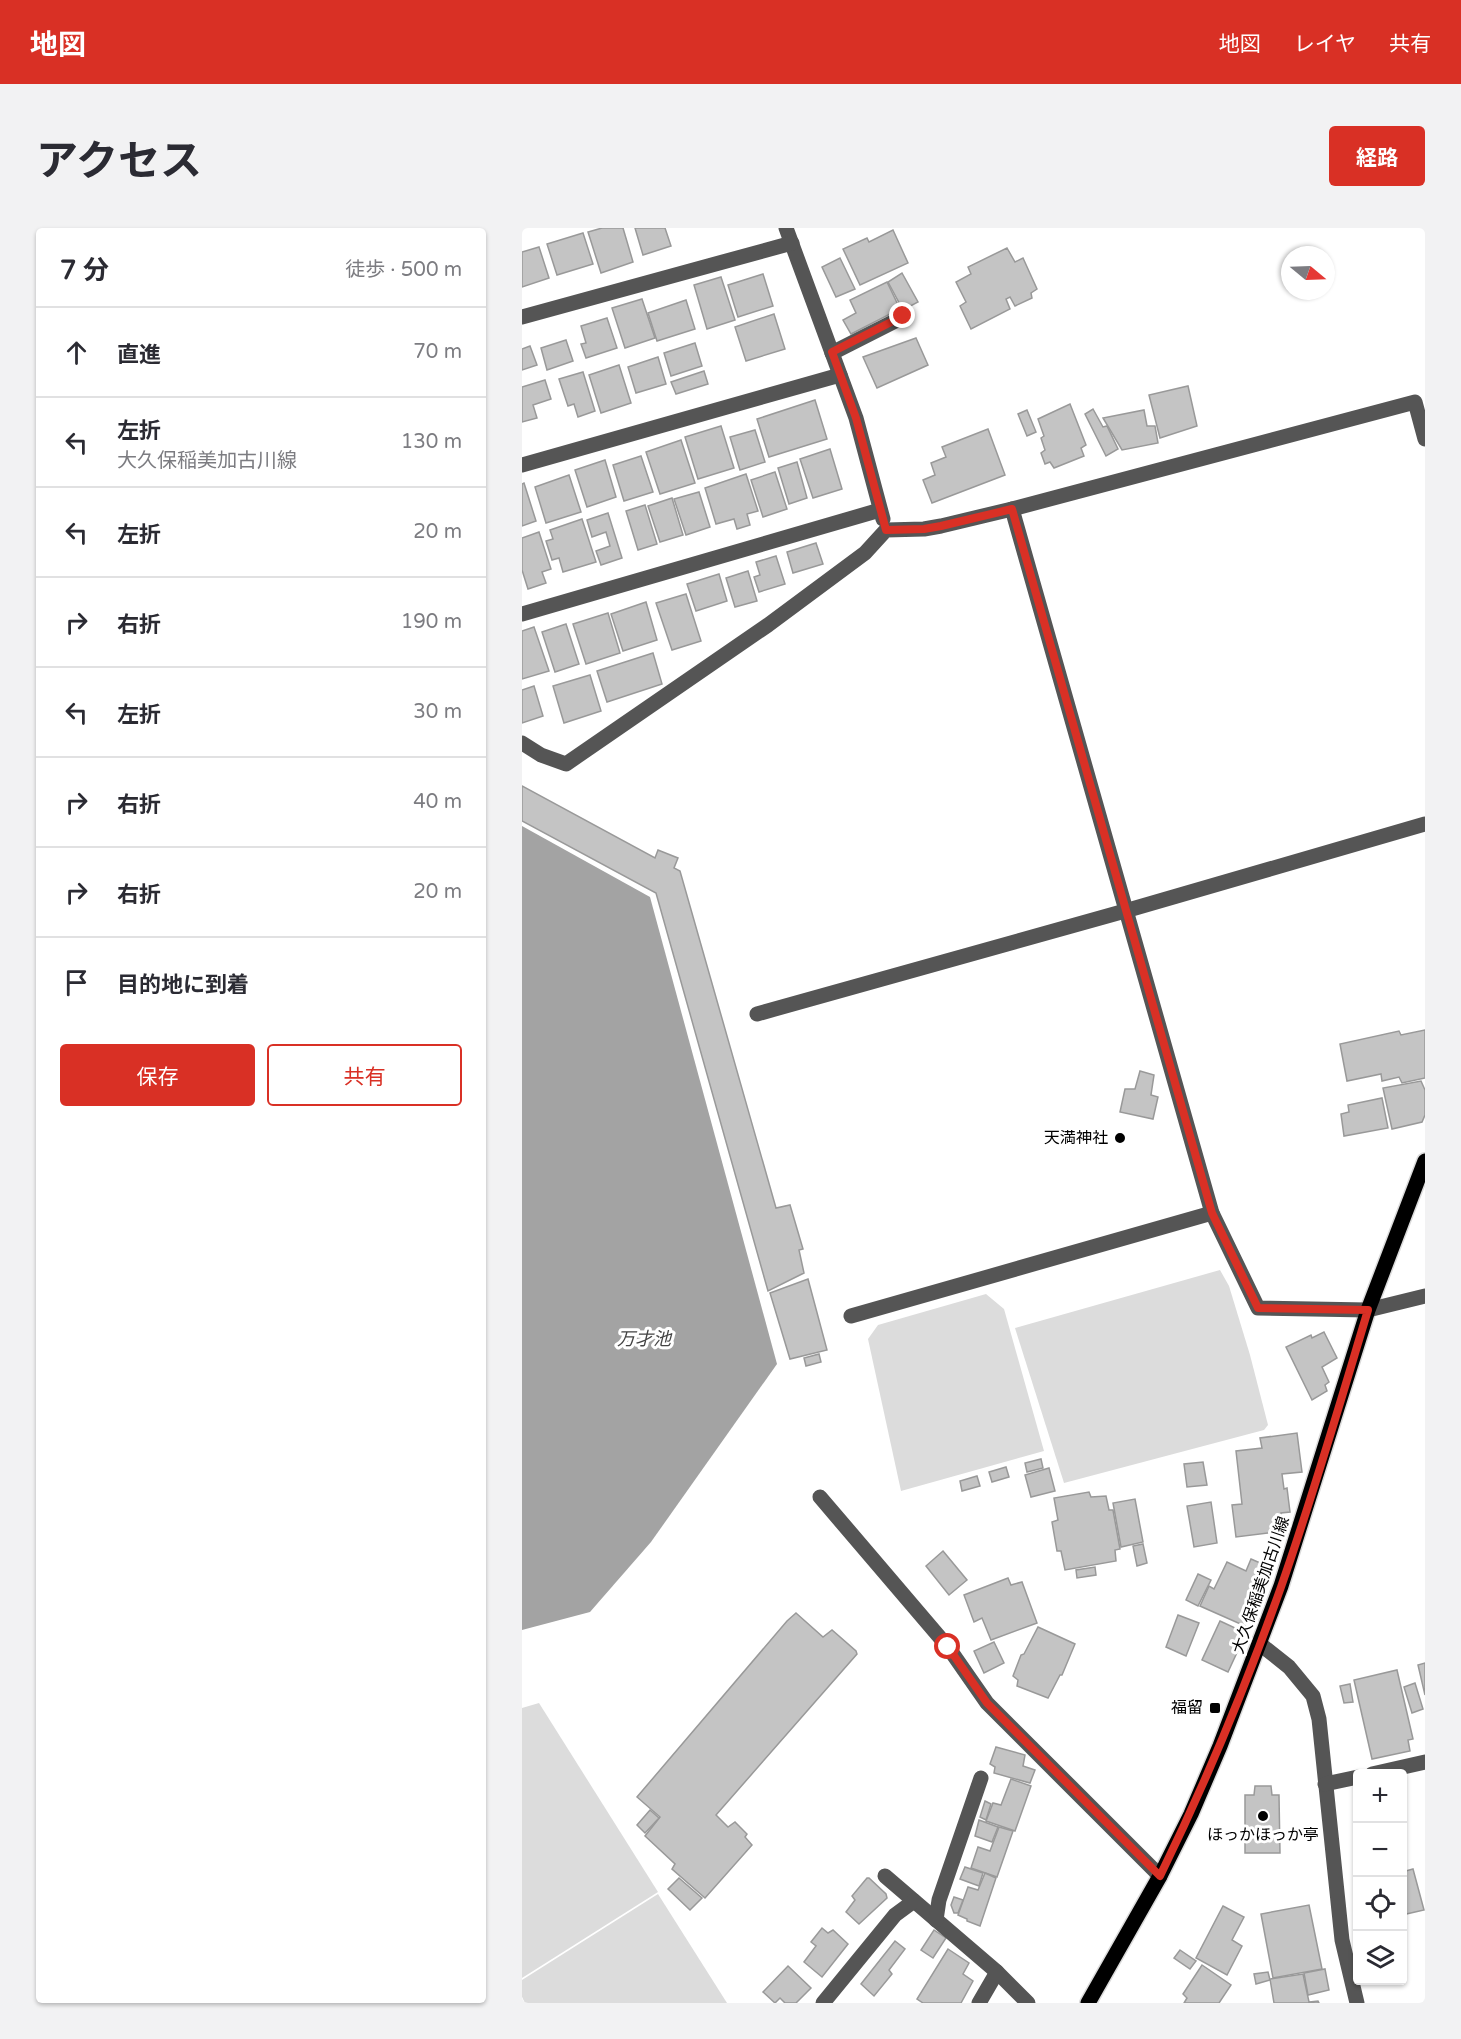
<!DOCTYPE html>
<html lang="ja">
<meta charset="utf-8">
<style>
body{margin:0;font-family:"Varela Round","Noto Sans JP",sans-serif;background:#f2f2f3;color:#2b2b33}
.controls{position:absolute;right:18px;bottom:18px;display:grid;overflow:hidden;border-radius:6px;box-shadow:0 2px 4px #0004}
.controls button{width:54px;height:54px;display:grid;place-items:center;padding:0;border:0;border-bottom:2px solid #e1e1e2;background:#fff;color:#2b2b33;font:30px sans-serif}
.compass{position:absolute;left:759px;top:18px;width:54px;height:54px;border-radius:50%;background:#fff;box-shadow:0 2px 4px #0004;rotate:109deg}
.stop{position:absolute;width:18px;height:18px;margin:-14px;border:4px solid #d93025;border-radius:50%;background:#fff}
.stop.end{background:#d93025;border-color:#fff;box-shadow:0 2px 6px #0008}
.list{margin:0;padding:0;list-style:none}
h2{display:flex;justify-content:space-between;align-items:center;height:78px;margin:0;padding:0 24px;font-size:26px}
h2 small{font-size:20px;font-weight:400;color:#7c7c81}
.list li{display:grid;grid-template-columns:39px 1fr auto;gap:18px;align-items:center;box-sizing:border-box;height:90px;padding:0 24px;border-top:2px solid #e1e1e2}
.list b{display:block;font-size:22px;white-space:nowrap}
.list p{margin:0;font-size:20px;white-space:nowrap;color:#7c7c81}
.list em{font-size:20px;font-style:normal;color:#7c7c81}
.actions{display:flex;gap:12px;padding:18px 24px}
.actions a{flex:1;padding:14px 0;border:2px solid #d93025;border-radius:6px;text-align:center;font-size:21px;color:#d93025}
.actions .main{background:#d93025;color:#fff}
.icon{flex:none;width:33px;height:33px;fill:none;stroke:currentColor;stroke-width:2;stroke-linecap:round;stroke-linejoin:round}
.map{position:relative;flex:none;width:903px;height:1775px;overflow:hidden;border-radius:6px}
header{display:flex;align-items:center;gap:36px;box-sizing:border-box;height:84px;padding:0 30px;background:#d93025;color:#fff}
header strong{font-size:28px}
nav{display:flex;gap:33px;margin-inline-start:auto;font-size:21px}
.intro{display:flex;align-items:center;justify-content:space-between;box-sizing:border-box;height:144px;padding:0 36px}
h1{margin:0;font-size:42px}
.button{padding:15px 27px;border-radius:6px;background:#d93025;color:#fff;font-size:21px;font-weight:700}
main{display:flex;gap:36px;padding:0 36px}
aside{flex:1;background:#fff;border-radius:6px;box-shadow:0 2px 4px #0004}
.map>svg:first-child{display:block}
.green{fill:#dcdcdc}
.water{fill:#a3a3a3}
.building{fill:#c4c4c4;stroke:#999;stroke-width:1.5}
.lines{fill:none;stroke-linecap:round;stroke-linejoin:round}
.major-casing{stroke:#dbdbdb;stroke-width:18}
.minor{stroke:#555;stroke-width:15}
.major{stroke:#000;stroke-width:15}
.route{stroke:#d93025;stroke-width:8}
.poi-dot{fill:#000;stroke:#fff;stroke-width:2}
.labels{text-anchor:middle;dominant-baseline:central;stroke-width:6;stroke-linejoin:round;paint-order:stroke}
.poi-label{font-size:16px;fill:#000;stroke:#fff;text-anchor:end}
.street-label{font-size:16px;fill:#000;stroke:#fff}
.water-label{font-size:18px;font-style:italic;fill:#444;stroke:#fff}
</style>
<header>
<strong>地図</strong>
<nav><a>地図</a><a>レイヤ</a><a>共有</a></nav>
</header>
<div class="intro"><h1>アクセス</h1><a class="button">経路</a></div>
<main>
<aside>
<h2>7 分<small>徒歩 · 500 m</small></h2>
<ul class="list">
<li><svg class="icon" aria-label="ahead" viewBox="0 0 24 24"><path d="M12 20V5M6 11l6-6 6 6"/></svg><div><b>直進</b></div><em>70 m</em></li>
<li><svg class="icon" aria-label="left" viewBox="0 0 24 24"><path d="M17 20v-9H6M10 6l-5 5 5 5"/></svg><div><b>左折</b><p>大久保稲美加古川線</p></div><em>130 m</em></li>
<li><svg class="icon" aria-label="left" viewBox="0 0 24 24"><path d="M17 20v-9H6M10 6l-5 5 5 5"/></svg><div><b>左折</b></div><em>20 m</em></li>
<li><svg class="icon" aria-label="right" viewBox="0 0 24 24"><path d="M7 20v-9h11M14 6l5 5-5 5"/></svg><div><b>右折</b></div><em>190 m</em></li>
<li><svg class="icon" aria-label="left" viewBox="0 0 24 24"><path d="M17 20v-9H6M10 6l-5 5 5 5"/></svg><div><b>左折</b></div><em>30 m</em></li>
<li><svg class="icon" aria-label="right" viewBox="0 0 24 24"><path d="M7 20v-9h11M14 6l5 5-5 5"/></svg><div><b>右折</b></div><em>40 m</em></li>
<li><svg class="icon" aria-label="right" viewBox="0 0 24 24"><path d="M7 20v-9h11M14 6l5 5-5 5"/></svg><div><b>右折</b></div><em>20 m</em></li>
<li><svg class="icon" aria-label="arrive" viewBox="0 0 24 24"><path d="M6 21V4h12l-3 4 3 4H6"/></svg><div><b>目的地に到着</b></div></li>
</ul>
<div class="actions"><a class="main">保存</a><a>共有</a></div>
</aside>
<div class="map">
<svg width="903" height="1775" viewBox="0 0 903 1775">
<rect width="100%" height="100%" fill="#fff"/>
<g class="green">
<path d="M698 1042 707 1058 728 1127 746 1197 742 1202 542 1255 493 1100Z"/>
<path d="M464 1066 482 1081 522 1223 379 1263 346 1111 356 1097Z"/>
<path d="M17 1475 136 1664 0 1750V1480Z"/>
<path d="M136 1666 205 1775H3L0 1769V1752Z"/>
</g>
<path class="water" d="M0 598 128 669 255 1136 129 1314 68 1384 0 1402Z"/>
<g class="building">
<path d="M80 0H101L111 34 79 45 66 4Z"/>
<path d="M113 0H143L149 18 121 27Z"/>
<path d="M371 2 386 35 338 57 321 21 345 10 347 14Z"/>
<path d="M61 5 71 36 35 47 25 16Z"/>
<path d="M17 19 27 50 0 59V24Z"/>
<path d="M485 20 493 34 501 30 515 61 509 65 510 70 493 78 488 69 484 71 488 81 449 101 438 78 444 74 434 54 449 46 446 39Z"/>
<path d="M318 30 333 61 314 69 300 39Z"/>
<path d="M380 45 396 74 381 82 366 54Z"/>
<path d="M241 46 251 78 216 89 206 57Z"/>
<path d="M199 49 213 92 185 101 172 57Z"/>
<path d="M365 54 378 81 329 106 321 92 334 85 328 72Z"/>
<path d="M120 71 133 110 103 120 90 80Z"/>
<path d="M164 72 173 101 135 113 126 85Z"/>
<path d="M252 86 263 121 224 133 213 99Z"/>
<path d="M85 90 95 120 64 130 59 116 64 115 59 98Z"/>
<path d="M394 110 406 137 355 160 341 129Z"/>
<path d="M44 112 51 133 25 142 19 120Z"/>
<path d="M173 115 180 138 149 148 142 125Z"/>
<path d="M8 118 15 137 0 142V121Z"/>
<path d="M136 129 144 156 114 165 106 139Z"/>
<path d="M97 137 109 175 79 185 67 147Z"/>
<path d="M182 143 186 156 154 166 149 154Z"/>
<path d="M61 144 73 183 56 189 52 176 46 178 37 151Z"/>
<path d="M23 152 29 171 11 177 15 190 0 194V159Z"/>
<path d="M666 158 675 198 638 210 627 167Z"/>
<path d="M293 172 305 211 247 229 235 191Z"/>
<path d="M548 176 564 217 559 220 562 228 532 240 528 234 523 236 519 225 523 222 519 210 522 208 516 191Z"/>
<path d="M571 181 581 199 585 198 596 221 584 228 563 186Z"/>
<path d="M505 182 514 204 505 208 496 186Z"/>
<path d="M622 182 625 198H633L636 215 600 222 581 190Z"/>
<path d="M199 198 212 240 176 251 163 209Z"/>
<path d="M466 201 483 247 410 275 401 252 413 247 409 235 424 229 420 219Z"/>
<path d="M233 202 243 234 218 242 208 209Z"/>
<path d="M159 212 173 255 138 266 124 224Z"/>
<path d="M308 221 320 261 291 270 278 231Z"/>
<path d="M119 228 131 264 102 273 91 237Z"/>
<path d="M83 232 94 269 65 279 53 242Z"/>
<path d="M275 234 285 270 267 276 256 240Z"/>
<path d="M253 244 265 281 241 289 229 252Z"/>
<path d="M224 246 236 283 225 286 228 297 215 301 212 291 194 296 183 260Z"/>
<path d="M47 247 59 284 24 295 13 259Z"/>
<path d="M2 255 14 293 0 298V256Z"/>
<path d="M177 264 188 299 164 307 152 271Z"/>
<path d="M150 270 161 307 138 314 126 278Z"/>
<path d="M123 277 135 316 116 322 104 283Z"/>
<path d="M86 285 100 330 79 337 74 323 88 318 84 304 70 309 65 292Z"/>
<path d="M60 291 74 334 41 344 37 330 30 332 24 313 31 311 28 302Z"/>
<path d="M17 304 29 341 20 344 24 355 6 361 0 342V310Z"/>
<path d="M294 315 301 336 271 345 265 324Z"/>
<path d="M254 328 263 356 237 364 232 349 238 347 234 334Z"/>
<path d="M226 343 235 373 213 379 204 350Z"/>
<path d="M197 346 205 373 174 383 165 356Z"/>
<path d="M164 366 179 413 150 422 134 375Z"/>
<path d="M124 374 135 412 101 423 89 386Z"/>
<path d="M86 385 98 425 64 436 51 396Z"/>
<path d="M44 396 57 436 33 444 20 404Z"/>
<path d="M12 399 27 443 0 451V403Z"/>
<path d="M131 425 140 456 85 474 75 443Z"/>
<path d="M68 447 79 483 42 495 31 458Z"/>
<path d="M12 458 21 488 0 495V462Z"/>
<path d="M0 558 133 630 136 622 156 630 152 640 158 643 254 980 268 977 281 1021 277 1022 282 1045 246 1063 134 665 0 593Z"/>
<path d="M903 802V850L880 855 877 849 860 853 859 846 825 853 818 816 877 803 879 807Z"/>
<path d="M618 843 632 847 629 867 636 869 631 891 598 884 603 861H613Z"/>
<path d="M899 853 903 862V887L900 894 870 901 861 860Z"/>
<path d="M860 870 866 900 822 908 819 886 827 884 826 877Z"/>
<path d="M286 1051 305 1122 268 1131 248 1065Z"/>
<path d="M802 1104 815 1130 800 1139 807 1154 803 1157 805 1163 790 1172 764 1119 789 1107 790 1110Z"/>
<path d="M297 1126 299 1134 284 1138 282 1130Z"/>
<path d="M775 1205 780 1244 760 1246 762 1261 765 1260 768 1284 759 1285 762 1303 714 1309 710 1277 720 1276 714 1223 740 1220 738 1210Z"/>
<path d="M519 1231 521 1240 505 1244 503 1235Z"/>
<path d="M681 1234 685 1257 665 1259 662 1236Z"/>
<path d="M484 1239 487 1249 470 1254 467 1244Z"/>
<path d="M527 1240 533 1263 509 1269 503 1247Z"/>
<path d="M455 1248 458 1258 440 1263 438 1253Z"/>
<path d="M567 1264 569 1269 584 1268 587 1282H591L598 1321 593 1322 594 1333 543 1342 539 1323H535L530 1294 536 1292 532 1270Z"/>
<path d="M613 1271 621 1314 599 1319 591 1275Z"/>
<path d="M689 1274 695 1315 672 1319 665 1278Z"/>
<path d="M621 1316 625 1335 615 1338 611 1318Z"/>
<path d="M421 1323 445 1352 427 1367 404 1338Z"/>
<path d="M729 1331 750 1340 723 1398 678 1378 687 1358 692 1361 705 1334 724 1343Z"/>
<path d="M573 1339 574 1347 555 1350 554 1342Z"/>
<path d="M676 1346 689 1352 676 1378 664 1372Z"/>
<path d="M486 1350 489 1357 500 1354 515 1395 469 1412 460 1390 452 1394 442 1367Z"/>
<path d="M274 1385 301 1409 310 1402 334 1423 335 1426 194 1587 206 1599 213 1594 225 1606 223 1609 230 1617 183 1670 150 1641 153 1636 123 1608 138 1589 115 1569 265 1393Z"/>
<path d="M656 1387 677 1395 664 1428 644 1419Z"/>
<path d="M698 1393 724 1405 706 1444 680 1432Z"/>
<path d="M516 1399 553 1416 540 1447H538L526 1470 495 1458 496 1452 491 1448 499 1427 502 1426Z"/>
<path d="M472 1414 482 1435 462 1445 452 1423Z"/>
<path d="M903 1435V1467L896 1437Z"/>
<path d="M875 1442 891 1511 886 1512 888 1523 850 1531 832 1452Z"/>
<path d="M893 1455 901 1481 890 1485 882 1459Z"/>
<path d="M828 1456 831 1474 822 1475 818 1458Z"/>
<path d="M474 1519 503 1527 501 1538 513 1542 508 1555 472 1545 473 1539 468 1536Z"/>
<path d="M489 1551 509 1558 493 1603 464 1593 471 1575 479 1577Z"/>
<path d="M733 1558H749L750 1567H757L758 1625H723V1567H732Z"/>
<path d="M463 1573 469 1576 464 1592 458 1589Z"/>
<path d="M128 1582 137 1590 123 1605 115 1597Z"/>
<path d="M457 1592 476 1599 470 1614 453 1608Z"/>
<path d="M477 1599 491 1603 475 1649 449 1640 456 1619 468 1623Z"/>
<path d="M443 1639 461 1645 457 1658 438 1651Z"/>
<path d="M891 1641 902 1682 880 1687V1644Z"/>
<path d="M463 1645 474 1650 458 1698 445 1693V1691L436 1687 446 1659 456 1662Z"/>
<path d="M157 1650 180 1670 168 1682 146 1661Z"/>
<path d="M345 1650H347L364 1666 365 1670 337 1696 324 1684 333 1672 330 1668Z"/>
<path d="M432 1669 441 1672 436 1685H432L429 1677Z"/>
<path d="M787 1677 800 1741 751 1750 739 1686Z"/>
<path d="M701 1678 722 1689 710 1712 720 1718 705 1747 674 1730Z"/>
<path d="M300 1700 306 1705 311 1702 326 1716 300 1749 282 1734 294 1718 289 1714Z"/>
<path d="M412 1702 424 1710 411 1730 399 1722Z"/>
<path d="M373 1713 383 1721 367 1742 370 1746 352 1768 339 1756Z"/>
<path d="M426 1721 447 1735 441 1746 451 1753 439 1775H401L395 1771Z"/>
<path d="M658 1722 674 1733 668 1741 652 1730Z"/>
<path d="M680 1737 709 1757 697 1775H662L665 1770 661 1766Z"/>
<path d="M266 1738 289 1760 274 1775H263L258 1770 253 1775 241 1764Z"/>
<path d="M803 1741 807 1762 786 1767 782 1745Z"/>
<path d="M746 1744 748 1752 734 1756 732 1746Z"/>
<path d="M781 1746 787 1774 796 1773 797 1775H752L748 1751Z"/>
</g>
<g class="lines">
<defs>
<path id="major" d="M566 1775 638 1648 669 1586 698 1518 759 1358 846 1082 903 933"/>
</defs>
<use href="#major" class="major-casing"/>
<g class="minor">
<path d="M264 0 334 190 361 291"/>
<path d="M0 89 270 15"/>
<path d="M310 125 381 89"/>
<path d="M0 237 318 147"/>
<path d="M490 281 690 985 736 1080 846 1082 903 1068"/>
<path d="M0 386 358 282"/>
<path d="M0 515 19 527 44 536 246 397 343 325 364 302 402 301 419 298 490 281 893 174 903 211"/>
<path d="M235 786 603 683 903 596"/>
<path d="M329 1088 690 985"/>
<path d="M298 1269 426 1419 465 1475 638 1648"/>
<path d="M738 1416 767 1439 791 1468 797 1491 820 1712 835 1775"/>
<path d="M850 1546 903 1534"/>
<path d="M803 1556 836 1549"/>
<path d="M363 1648 475 1744 506 1775"/>
<path d="M414 1692 417 1672 459 1550"/>
<path d="M301 1775 373 1687 392 1673"/>
<path d="M457 1775 475 1744"/>
</g>
<use href="#major" class="major"/>
</g>
<g class="lines">
<path class="route" d="M381 88 310 124 334 190 364 302 402 301 419 298 490 281 690 985 736 1080 846 1082C818 1175 791 1268 759 1359 724 1458 684 1554 638 1648L465 1475 426 1419"/>
</g>
<g class="poi-dot">
<circle cx="598" cy="910" r="6"/>
<rect x="687" y="1474" width="12" height="12" rx="3"/>
<circle cx="741" cy="1588" r="6"/>
</g>
<g class="labels">
<g class="poi-label">
<text x="586" y="910">天満神社</text>
<text x="681" y="1480">福留</text>
<text x="741" y="1607" text-anchor="middle">ほっかほっか亭</text>
</g>
<g class="street-label">
<text transform="translate(739 1357) rotate(-71)">大久保稲美加古川線</text>
</g>
<g class="water-label">
<text x="122" y="1111">万才池</text>
</g>
</g>
</svg>
<div class="controls">
<button>+</button>
<button>−</button>
<button><svg class="icon" aria-label="locate" viewBox="0 0 24 24"><circle cx="12" cy="12" r="6"/><path d="M12 2v4M12 18v4M2 12h4M18 12h4"/></svg></button>
<button><svg class="icon" aria-label="layers" viewBox="0 0 24 24"><path d="M12 4l9 5-9 5-9-5zM3 14l9 5 9-5"/></svg></button>
</div>
<svg class="compass" viewBox="-18 -18 36 36"><path d="M0-13l5 13h-10z" fill="#e53935"/><path d="M0 13l5-13h-10z" fill="#7c7c81"/></svg>
<div class="stop" style="left:426px;top:1419px"></div>
<div class="stop end" style="left:381px;top:88px"></div>
</div>
</main>
